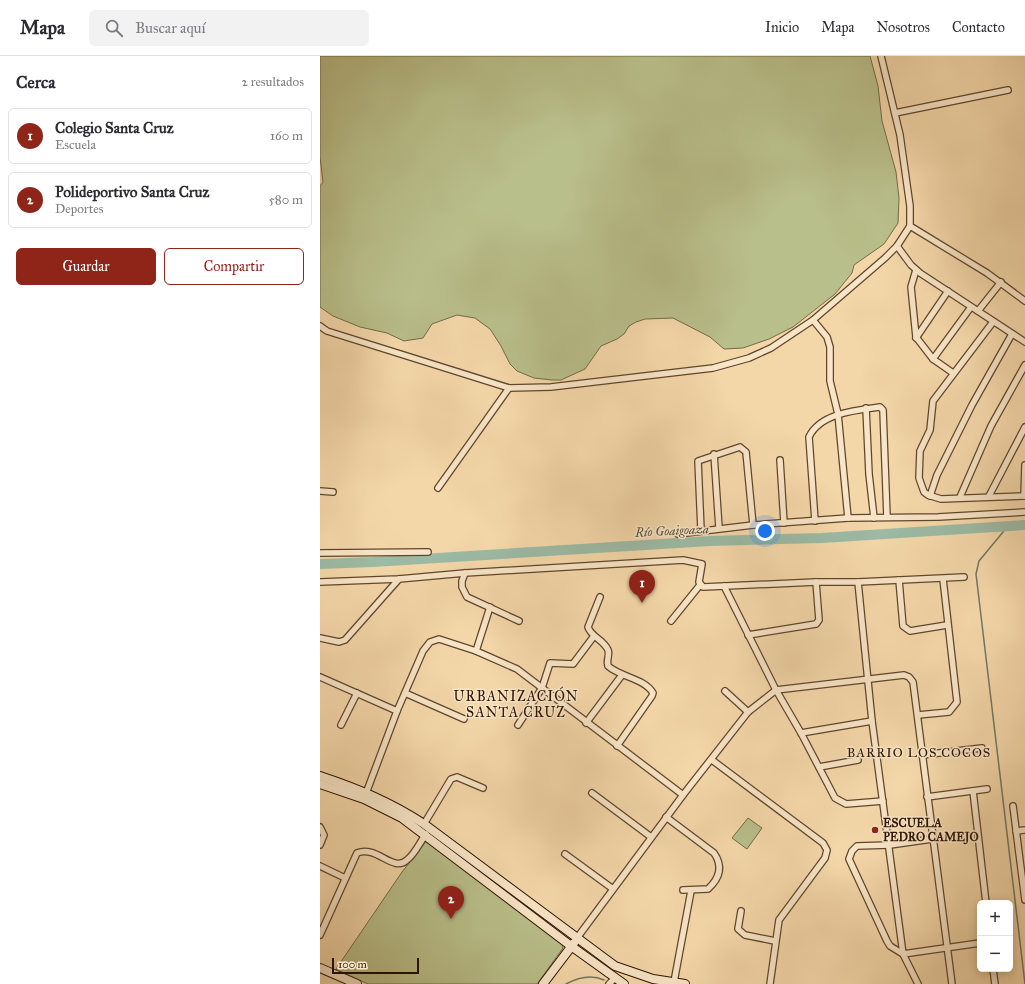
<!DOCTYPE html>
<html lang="es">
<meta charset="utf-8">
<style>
body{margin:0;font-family:"IM FELL Great Primer",serif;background:#f2f2f3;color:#2b2b33}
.controls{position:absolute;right:12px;bottom:12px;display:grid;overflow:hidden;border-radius:6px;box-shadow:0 2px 10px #0003}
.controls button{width:36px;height:36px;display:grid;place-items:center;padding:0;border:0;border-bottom:1px solid #e1e1e2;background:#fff;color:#2b2b33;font:20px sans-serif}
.scale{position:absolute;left:12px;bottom:10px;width:87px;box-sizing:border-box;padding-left:4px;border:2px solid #2d1502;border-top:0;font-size:11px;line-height:14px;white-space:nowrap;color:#2d1502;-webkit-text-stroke:3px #f8e5c7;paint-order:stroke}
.you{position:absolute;left:445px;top:475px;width:14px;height:14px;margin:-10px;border:3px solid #fff;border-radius:50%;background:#1a73e8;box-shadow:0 0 0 6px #1a73e833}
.badge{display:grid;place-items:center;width:26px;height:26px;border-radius:50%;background:#8f2418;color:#fff;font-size:13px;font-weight:700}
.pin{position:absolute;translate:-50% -33px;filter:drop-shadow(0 1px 2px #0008)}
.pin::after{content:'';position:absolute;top:21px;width:14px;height:12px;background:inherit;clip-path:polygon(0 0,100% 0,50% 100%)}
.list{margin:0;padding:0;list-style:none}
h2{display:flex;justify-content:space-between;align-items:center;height:52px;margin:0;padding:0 16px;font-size:17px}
h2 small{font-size:13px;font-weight:400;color:#7c7c81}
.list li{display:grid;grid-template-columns:26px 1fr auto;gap:12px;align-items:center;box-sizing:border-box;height:56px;margin:0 8px 8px;padding:0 8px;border:1px solid #e1e1e2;border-radius:6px}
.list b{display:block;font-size:15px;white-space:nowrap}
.list p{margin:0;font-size:13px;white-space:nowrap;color:#7c7c81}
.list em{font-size:13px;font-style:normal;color:#7c7c81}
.actions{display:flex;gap:8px;padding:12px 16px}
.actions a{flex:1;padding:9px 0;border:1px solid #8f2418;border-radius:6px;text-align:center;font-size:14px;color:#8f2418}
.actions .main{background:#8f2418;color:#fff}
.icon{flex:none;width:22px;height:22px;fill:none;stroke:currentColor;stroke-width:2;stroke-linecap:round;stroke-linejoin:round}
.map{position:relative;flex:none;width:705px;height:928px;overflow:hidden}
header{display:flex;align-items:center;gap:24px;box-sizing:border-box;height:56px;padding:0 20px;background:#fff;border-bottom:1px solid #e1e1e2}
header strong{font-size:19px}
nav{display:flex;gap:22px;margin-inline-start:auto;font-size:14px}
.search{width:280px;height:36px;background:#f2f2f3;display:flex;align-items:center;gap:10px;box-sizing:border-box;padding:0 14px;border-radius:6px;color:#7c7c81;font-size:15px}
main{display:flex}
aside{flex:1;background:#fff}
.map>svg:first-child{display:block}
.green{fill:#b9bf8a;stroke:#736a46}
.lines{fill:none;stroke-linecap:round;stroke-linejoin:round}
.stream{stroke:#707864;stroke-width:1.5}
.river{stroke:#9cbaa5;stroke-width:10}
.minor-casing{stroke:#5f462c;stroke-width:8}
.secondary-casing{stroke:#2d1502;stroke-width:10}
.minor{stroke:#f8e5c7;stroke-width:5.5}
.secondary{stroke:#f8e5c7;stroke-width:8}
.poi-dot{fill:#8f2418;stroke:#f8e5c7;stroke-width:1.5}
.labels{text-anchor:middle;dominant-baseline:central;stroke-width:3;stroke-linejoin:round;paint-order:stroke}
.poi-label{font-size:12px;font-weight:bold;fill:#2d1502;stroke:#f8e5c7;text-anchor:start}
.water-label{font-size:13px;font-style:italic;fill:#544f3b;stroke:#f8e5c7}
.neighbourhood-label{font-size:13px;letter-spacing:1px;fill:#2d1502;stroke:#f8e5c7}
.quarter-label{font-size:14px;letter-spacing:1px;fill:#2d1502;stroke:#f8e5c7}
</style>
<header>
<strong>Mapa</strong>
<div class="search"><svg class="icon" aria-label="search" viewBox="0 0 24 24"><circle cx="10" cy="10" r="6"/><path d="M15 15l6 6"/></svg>Buscar aquí</div>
<nav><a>Inicio</a><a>Mapa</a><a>Nosotros</a><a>Contacto</a></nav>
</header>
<main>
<aside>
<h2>Cerca<small>2 resultados</small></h2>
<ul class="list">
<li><span class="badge">1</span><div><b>Colegio Santa Cruz</b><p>Escuela</p></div><em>160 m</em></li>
<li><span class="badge">2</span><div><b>Polideportivo Santa Cruz</b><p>Deportes</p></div><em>580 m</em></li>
</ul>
<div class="actions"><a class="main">Guardar</a><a>Compartir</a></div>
</aside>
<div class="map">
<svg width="705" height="928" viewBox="0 0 705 928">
<rect width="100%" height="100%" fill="#f4d7a9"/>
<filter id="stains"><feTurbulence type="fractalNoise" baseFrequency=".005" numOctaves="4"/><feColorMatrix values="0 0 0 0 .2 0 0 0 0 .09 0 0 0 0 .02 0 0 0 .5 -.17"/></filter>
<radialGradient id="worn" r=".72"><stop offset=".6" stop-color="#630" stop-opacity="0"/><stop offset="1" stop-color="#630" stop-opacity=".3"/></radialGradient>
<g class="green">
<path d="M0 0H550L558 30 562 65 576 116 579 142 578 167 564 188 534 209 532 217 515 238 473 271 449 283 423 292 404 293 390 281 353 262 325 263 316 266 309 270 304 278 297 283 281 290 265 313 241 324H232L214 322 197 315 190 308 181 290 170 273 155 262 137 259 112 268 103 282 84 285 67 277 40 271 13 260 0 251V130L3 126 0 101Z"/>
<path d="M428 762 442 772 427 793 412 782Z"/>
<path d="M107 784 242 886 243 892 217 928H48L16 913 82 816Z"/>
</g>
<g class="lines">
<g class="stream">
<path d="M688 470 659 505 656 518 705 928"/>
<path d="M246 928C259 921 271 918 284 924"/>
</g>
<path class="river" d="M0 508 53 506 390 485 502 482 705 469"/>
<defs>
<g id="minor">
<path d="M575 57 688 34"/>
<path d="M590 170 667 217 705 245"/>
<path d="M577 190 591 209 600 217 705 286"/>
<path d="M596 214 591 231 596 281 613 303 633 317"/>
<path d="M658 255 681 226"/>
<path d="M493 264 507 281 510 291V325L518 358 528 462"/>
<path d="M673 266 613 345 610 374 600 395 599 422 604 436 608 439 621 443 705 440"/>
<path d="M0 270 7 275 189 332 231 331 393 312 429 302 451 292 493 264 565 202 577 190 590 170V150L580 79 561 0"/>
<path d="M596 282 628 235"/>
<path d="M613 303 651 251"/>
<path d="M546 352 549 418 554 462"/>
<path d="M394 398 399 472"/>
<path d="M460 404 464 467"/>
<path d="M118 432 189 332"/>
<path d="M0 435 13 436"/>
<path d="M610 440 617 419 652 349 692 278"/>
<path d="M669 440 705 371"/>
<path d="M704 440 705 409"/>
<path d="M640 441 671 370 705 309"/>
<path d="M495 465 489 381C500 357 537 354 560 351L563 354 567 461"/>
<path d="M381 474 378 405 420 391 426 396 433 469"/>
<path d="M358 478 433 469 528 462 618 461 705 456"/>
<path d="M0 497 108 496"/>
<path d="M145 517 142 525V531L147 541 199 565"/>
<path d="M579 524 583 570 590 575 627 569"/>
<path d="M0 526 79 523 145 517 363 504 382 508 379 526 383 531 496 526H538L644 521"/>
<path d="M538 526 552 665 583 898 598 928"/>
<path d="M404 530 456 634 481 677 515 742 526 748 563 745"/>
<path d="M280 541 268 571C271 581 284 584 288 594 290 599 286 604 288 610 300 621 324 622 333 637L332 640 297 690"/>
<path d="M351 565 380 529"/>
<path d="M428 579 496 568 499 564 496 526"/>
<path d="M0 582 19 586 25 584 79 523"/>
<path d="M156 595 170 551"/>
<path d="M0 621 77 655"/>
<path d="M405 635 428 656"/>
<path d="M85 637 144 663"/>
<path d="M598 659 629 656 637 646 623 523"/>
<path d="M266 667 302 619"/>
<path d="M21 669 37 637"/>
<path d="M198 669 222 632 230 607 253 608 274 580"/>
<path d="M481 677 552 665"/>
<path d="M602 699 662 692"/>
<path d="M392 704 503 787 507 794 505 802 459 864 450 928"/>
<path d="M499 711 538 704"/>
<path d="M653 735 666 847"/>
<path d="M272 737 331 781"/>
<path d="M45 740 77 655 103 595 110 586 119 583 156 595 197 613 363 739"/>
<path d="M607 741 667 733"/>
<path d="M693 750 705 844"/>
<path d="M346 761 394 797C403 810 400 822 388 833L363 834"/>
<path d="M104 768 131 723 137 721 163 732"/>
<path d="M0 771 4 779 0 789"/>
<path d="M696 775 705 774"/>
<path d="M612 783 570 789 537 790 532 795 529 803 567 885 570 890 583 898 660 887"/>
<path d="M245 798 293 833"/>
<path d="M0 810 25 822"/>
<path d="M421 855 418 873 425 879 455 885"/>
<path d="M0 879 37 797C57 789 73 817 87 804 95 798 100 786 106 778"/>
<path d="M257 882 363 739 428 656 456 634 584 619 589 621 593 626 632 928"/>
<path d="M673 913 675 928"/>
<path d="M354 926 371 835"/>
<path d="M289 928 295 922"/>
</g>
<g id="secondary">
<path d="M0 720C39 733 70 746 104 768L295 910 333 923 365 928"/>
<path d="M0 728 44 743 82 762 251 890 304 928"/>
<path d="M0 912 37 928"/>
<path d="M223 928 254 887"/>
</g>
</defs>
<use href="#minor" class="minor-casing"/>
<use href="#secondary" class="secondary-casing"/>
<use href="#minor" class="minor"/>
<use href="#secondary" class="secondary"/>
</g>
<circle class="poi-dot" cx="555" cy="774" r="4"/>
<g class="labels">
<g class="poi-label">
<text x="563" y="767">ESCUELA<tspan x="563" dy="14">PEDRO CAMEJO</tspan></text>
</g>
<g class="water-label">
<text transform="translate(352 475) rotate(-3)">Río Goaigoaza</text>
</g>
<g class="neighbourhood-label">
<text x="599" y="697">BARRIO LOS COCOS</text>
</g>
<g class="quarter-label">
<text x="196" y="640">URBANIZACIÓN<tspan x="196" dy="16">SANTA CRUZ</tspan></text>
</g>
</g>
<rect width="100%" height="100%" filter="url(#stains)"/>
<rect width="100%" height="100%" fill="url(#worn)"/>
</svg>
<div class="controls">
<button>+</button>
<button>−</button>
</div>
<div class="scale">100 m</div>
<div class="you"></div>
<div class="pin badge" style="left:322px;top:547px">1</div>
<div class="pin badge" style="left:131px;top:863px">2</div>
</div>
</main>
